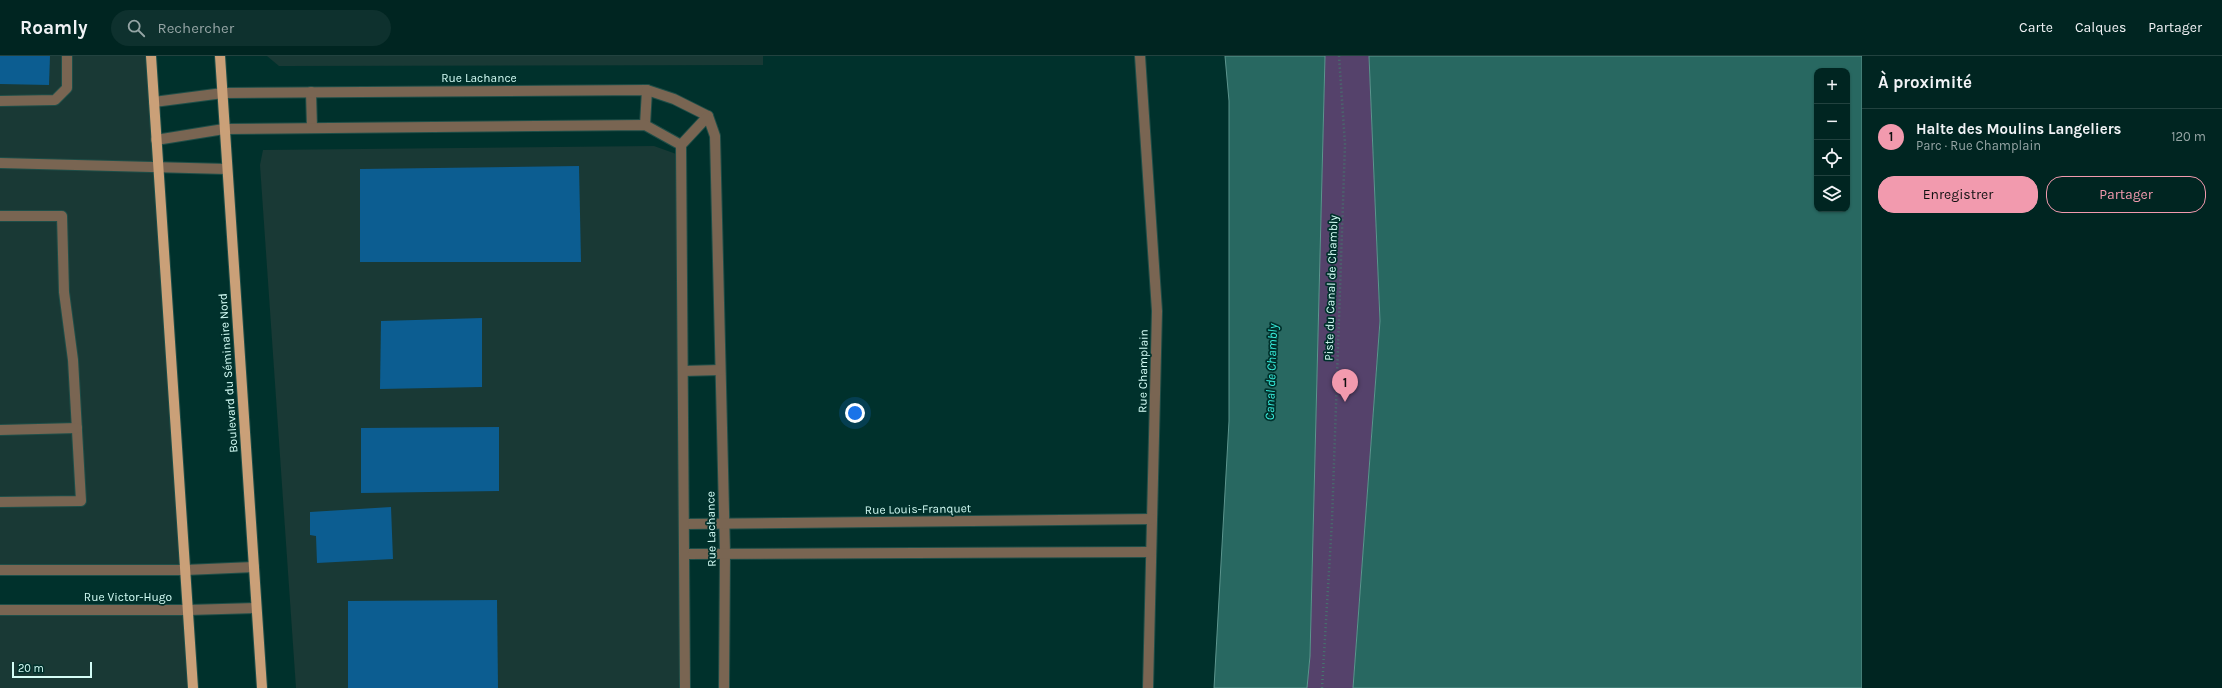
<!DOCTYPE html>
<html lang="fr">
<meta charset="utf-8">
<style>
body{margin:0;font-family:Karla,sans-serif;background:#0e312e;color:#f1f3f6}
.controls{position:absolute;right:12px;top:12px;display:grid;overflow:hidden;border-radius:8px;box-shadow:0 1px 3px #0004}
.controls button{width:36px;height:36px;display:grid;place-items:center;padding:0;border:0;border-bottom:1px solid #22423f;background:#002521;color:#f1f3f6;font:20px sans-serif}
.scale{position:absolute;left:12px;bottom:10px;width:80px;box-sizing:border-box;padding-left:4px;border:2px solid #d4fdf6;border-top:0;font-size:11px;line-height:14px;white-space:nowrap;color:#d4fdf6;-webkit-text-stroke:3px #00312c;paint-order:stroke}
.you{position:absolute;left:855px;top:357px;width:14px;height:14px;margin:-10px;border:3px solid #fff;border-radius:50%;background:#1a73e8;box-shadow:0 0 0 6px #1a73e833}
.badge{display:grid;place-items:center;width:26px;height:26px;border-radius:50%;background:#f29aae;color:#111;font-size:13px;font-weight:700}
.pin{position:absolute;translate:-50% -33px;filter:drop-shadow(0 1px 2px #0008)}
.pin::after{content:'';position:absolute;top:21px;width:14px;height:12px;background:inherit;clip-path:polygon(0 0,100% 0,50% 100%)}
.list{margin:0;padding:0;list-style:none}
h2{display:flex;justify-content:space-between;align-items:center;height:52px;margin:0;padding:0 16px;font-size:17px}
h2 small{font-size:13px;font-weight:400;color:#95a5a5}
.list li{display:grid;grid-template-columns:26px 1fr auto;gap:12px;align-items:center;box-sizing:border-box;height:56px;padding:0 16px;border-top:1px solid #22423f}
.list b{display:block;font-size:15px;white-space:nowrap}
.list p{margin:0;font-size:13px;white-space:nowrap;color:#95a5a5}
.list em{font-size:13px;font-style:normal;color:#95a5a5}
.actions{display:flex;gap:8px;padding:12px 16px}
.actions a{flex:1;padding:9px 0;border:1px solid #f29aae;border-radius:16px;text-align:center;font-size:14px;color:#f29aae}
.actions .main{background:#f29aae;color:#111}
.icon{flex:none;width:22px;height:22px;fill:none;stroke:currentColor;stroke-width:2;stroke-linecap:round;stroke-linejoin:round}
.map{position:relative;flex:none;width:1862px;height:632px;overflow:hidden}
header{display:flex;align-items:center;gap:24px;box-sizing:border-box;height:56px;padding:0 20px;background:#002521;border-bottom:1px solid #22423f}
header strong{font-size:19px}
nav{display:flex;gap:22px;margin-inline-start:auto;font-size:14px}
.search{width:280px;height:36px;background:#0e312e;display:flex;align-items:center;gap:10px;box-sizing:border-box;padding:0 14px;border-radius:22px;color:#95a5a5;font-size:15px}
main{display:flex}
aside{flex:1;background:#002521}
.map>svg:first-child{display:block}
.built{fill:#193935}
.green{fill:#55426b}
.water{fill:#286861;stroke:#5c958e;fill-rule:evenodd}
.building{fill:#0c5d91}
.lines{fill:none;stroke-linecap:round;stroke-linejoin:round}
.minor-casing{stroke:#1e4e48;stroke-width:12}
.major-casing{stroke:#1e4e48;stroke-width:12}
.path{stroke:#46746e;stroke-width:2.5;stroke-dasharray:1 3;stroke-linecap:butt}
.minor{stroke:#796552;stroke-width:10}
.major{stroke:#caa078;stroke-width:10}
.labels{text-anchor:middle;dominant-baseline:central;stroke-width:3.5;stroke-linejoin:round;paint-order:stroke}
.street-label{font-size:12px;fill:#d4fdf6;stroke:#00312c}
.water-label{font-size:13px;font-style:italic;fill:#37ecda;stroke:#00312c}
</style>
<header>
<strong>Roamly</strong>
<div class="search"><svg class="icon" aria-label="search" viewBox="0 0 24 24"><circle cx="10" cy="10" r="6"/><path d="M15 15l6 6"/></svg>Rechercher</div>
<nav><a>Carte</a><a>Calques</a><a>Partager</a></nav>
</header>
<main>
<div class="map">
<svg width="1862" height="632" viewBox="0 0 1862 632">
<rect width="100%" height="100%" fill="#00312c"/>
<g class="built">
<path d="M0 0H150L185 514H0Z"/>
<path d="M267 0H763V9L279 10Z"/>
<path d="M654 90 679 99 683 632H296L260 109 263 94Z"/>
<path d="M0 554H188L193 632H0Z"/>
</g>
<path class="green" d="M1325 0H1369L1380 265 1353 632H1307L1310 600Z"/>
<g class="water">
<path d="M1225 0H1325L1310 600 1307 632H1214L1229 365V45Z"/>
<path d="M1369 0H1862V632H1353L1380 265ZM1817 15H1847V153H1817Z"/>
</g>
<g class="building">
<path d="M0 0H50L49 29 0 28Z"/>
<path d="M579 110 581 206H360V113Z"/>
<path d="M482 262V331L380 333 381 265Z"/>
<path d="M499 371V435L361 437V372Z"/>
<path d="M391 451 393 503 317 507 316 480 310 479V456Z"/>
<path d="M497 544 498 632H348V545Z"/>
</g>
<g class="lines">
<defs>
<g id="minor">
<path d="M1140 0 1157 255 1148 632"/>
<path d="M311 36 312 72"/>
<path d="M0 45 55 44 67 32V0"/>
<path d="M154 46 223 37 647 34 674 43 708 60 715 80 725 497 724 632"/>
<path d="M645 69 647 34"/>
<path d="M156 84 224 73 645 69 681 89"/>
<path d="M0 107 227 113"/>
<path d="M0 160H62L64 236 73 304 81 445 0 446"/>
<path d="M683 315 720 314"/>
<path d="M0 374 77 372"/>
<path d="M684 468 1152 463"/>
<path d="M684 498 1151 496"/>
<path d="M0 514H185L254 511"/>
<path d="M0 554H188L256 552"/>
<path d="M685 632 681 89 708 60"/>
</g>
<g id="major">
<path d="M151 0 193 632"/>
<path d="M220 0 262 632"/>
</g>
</defs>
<use href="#minor" class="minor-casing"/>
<use href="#major" class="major-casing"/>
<path class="path" d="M1322 632 1332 465 1345 88 1339 0"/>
<use href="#minor" class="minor"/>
<use href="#major" class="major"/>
</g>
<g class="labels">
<g class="street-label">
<text x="479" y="22">Rue Lachance</text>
<text transform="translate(1331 232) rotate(-88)">Piste du Canal de Chambly</text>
<text transform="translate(1143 315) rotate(-89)">Rue Champlain</text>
<text transform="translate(228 317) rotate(-94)">Boulevard du Séminaire Nord</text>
<text transform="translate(918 453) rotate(-1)">Rue Louis-Franquet</text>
<text transform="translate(711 473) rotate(-91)">Rue Lachance</text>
<text x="128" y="541">Rue Victor-Hugo</text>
</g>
<g class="water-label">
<text transform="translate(1271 316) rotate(-88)">Canal de Chambly</text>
</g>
</g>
</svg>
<div class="controls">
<button>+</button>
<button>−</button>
<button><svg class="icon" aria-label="locate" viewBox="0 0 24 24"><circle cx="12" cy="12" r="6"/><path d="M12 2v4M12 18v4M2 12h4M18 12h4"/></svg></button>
<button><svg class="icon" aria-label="layers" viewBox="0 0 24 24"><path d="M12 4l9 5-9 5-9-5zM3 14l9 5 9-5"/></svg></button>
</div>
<div class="scale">20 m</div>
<div class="you"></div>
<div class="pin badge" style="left:1345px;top:346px">1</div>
</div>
<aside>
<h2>À proximité<small></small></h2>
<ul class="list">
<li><span class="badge">1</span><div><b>Halte des Moulins Langeliers</b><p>Parc · Rue Champlain</p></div><em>120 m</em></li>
</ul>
<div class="actions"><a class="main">Enregistrer</a><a>Partager</a></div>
</aside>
</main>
